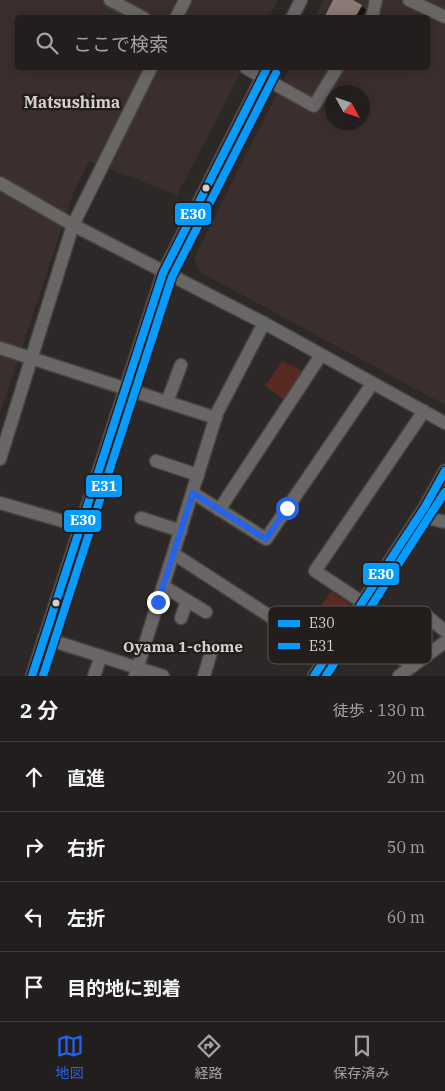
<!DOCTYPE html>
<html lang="ja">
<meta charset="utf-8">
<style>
body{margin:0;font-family:"IBM Plex Serif","Noto Sans JP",serif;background:#2d2b2a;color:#f1f3f6}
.compass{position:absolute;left:325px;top:85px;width:45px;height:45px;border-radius:50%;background:#211e1d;box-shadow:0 2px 12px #0003;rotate:130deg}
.stop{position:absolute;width:15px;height:15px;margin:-11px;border:4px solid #2563eb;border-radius:50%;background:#fff}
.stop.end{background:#2563eb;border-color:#fff;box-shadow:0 1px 5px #0008}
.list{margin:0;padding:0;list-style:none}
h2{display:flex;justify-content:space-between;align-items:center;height:65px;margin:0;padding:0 20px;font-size:21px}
h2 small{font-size:16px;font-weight:400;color:#a2a2a4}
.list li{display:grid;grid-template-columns:32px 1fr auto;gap:15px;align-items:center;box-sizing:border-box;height:70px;padding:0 20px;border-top:1px solid #3e3c3b}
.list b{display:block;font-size:19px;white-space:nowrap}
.list em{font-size:16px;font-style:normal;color:#a2a2a4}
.icon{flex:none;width:28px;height:28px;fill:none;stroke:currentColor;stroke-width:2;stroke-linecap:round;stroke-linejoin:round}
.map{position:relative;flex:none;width:445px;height:676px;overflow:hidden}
.search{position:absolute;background:#211e1d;box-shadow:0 2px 12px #0003;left:15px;right:15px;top:15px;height:55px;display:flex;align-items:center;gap:12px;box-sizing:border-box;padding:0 18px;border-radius:5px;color:#a2a2a4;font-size:19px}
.sheet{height:345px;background:#211e1d}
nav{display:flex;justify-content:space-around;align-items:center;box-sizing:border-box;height:70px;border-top:1px solid #3e3c3b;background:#211e1d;font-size:14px;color:#a2a2a4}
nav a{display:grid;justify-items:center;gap:2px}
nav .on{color:#2563eb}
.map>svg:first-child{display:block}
.built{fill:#3b2f2d;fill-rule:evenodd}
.green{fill:#582a21}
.building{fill:#8a7975;filter:url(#shadow)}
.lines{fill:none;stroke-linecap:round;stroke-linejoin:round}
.minor-casing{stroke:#464343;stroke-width:15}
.minor{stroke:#696766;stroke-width:12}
.bus-1-casing{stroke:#231d1c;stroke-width:11}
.bus-2-casing{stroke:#231d1c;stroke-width:11}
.bus-1{stroke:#069cff;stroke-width:8}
.bus-2{stroke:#069cff;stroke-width:8}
.route{stroke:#2563eb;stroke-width:6}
.bus-dot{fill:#d4d0cf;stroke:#231d1c;stroke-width:2}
.labels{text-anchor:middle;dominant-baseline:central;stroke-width:5;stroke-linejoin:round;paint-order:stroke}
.neighbourhood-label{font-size:15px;font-weight:bold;fill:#d4d0cf;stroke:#231d1c}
.quarter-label{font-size:16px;font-weight:bold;fill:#d4d0cf;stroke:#231d1c}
.key{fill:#231d1c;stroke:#585352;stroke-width:1}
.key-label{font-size:14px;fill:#d4d0cf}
.line-badge{stroke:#231d1c;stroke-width:2}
.badge-label{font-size:14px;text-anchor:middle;font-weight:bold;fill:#fff}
</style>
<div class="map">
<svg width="445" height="676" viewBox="0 0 445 676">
<defs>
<filter id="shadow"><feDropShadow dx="4.5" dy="4.5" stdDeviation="0" flood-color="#0009"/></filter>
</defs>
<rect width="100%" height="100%" fill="#2c2827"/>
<g class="built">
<path d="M0 0H278L269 17 18 18V68H243L177 195 89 161 73 193 0 413Z"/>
<path d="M324 0H445V405L200 272 194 258 290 68H428V18L315 17ZM332 92H362V122H332Z"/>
</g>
<g class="green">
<path d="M282 361 306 373 286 401 265 386Z"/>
<path d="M331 591 349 603 350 608 339 623 319 609Z"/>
</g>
<path class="building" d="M333 0H353L362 5 355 18H324Z"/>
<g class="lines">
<defs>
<g id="minor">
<path d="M110 0 144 18"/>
<path d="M409 0 445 17"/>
<path d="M176 18 185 0"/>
<path d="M292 18 301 0"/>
<path d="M372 18 376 0"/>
<path d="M246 68 314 106 337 68"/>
<path d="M0 183 73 225 264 323 445 423"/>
<path d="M0 348 216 418"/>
<path d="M167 402 181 365"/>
<path d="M0 459 73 225 151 68"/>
<path d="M156 461 198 475"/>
<path d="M193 493 266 539 372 384"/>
<path d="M0 503 80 526"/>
<path d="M219 510 321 355"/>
<path d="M419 516 445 522"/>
<path d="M141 518 181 531"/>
<path d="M174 554 328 654"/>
<path d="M163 586 206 612"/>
<path d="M362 602 315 571 424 411"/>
<path d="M428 617 445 631"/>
<path d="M181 618 187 601"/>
<path d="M348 624 413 666"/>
<path d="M44 638 163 676"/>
<path d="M32 676 163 273 267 68"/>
<path d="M94 676 101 656"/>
<path d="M135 676 217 413 264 323"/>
<path d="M204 676 212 649"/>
<path d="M314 676 425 507 445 471"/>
<path d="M399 676 445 642"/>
</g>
</defs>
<use href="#minor" class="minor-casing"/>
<use href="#minor" class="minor"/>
<defs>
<g id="bus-1">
<path d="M32 676 163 273 267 68"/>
<path d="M314 676 425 507 445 471"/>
</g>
<g id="bus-2">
<path d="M43 676 172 277 276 73"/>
<path d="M326 676 445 492"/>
</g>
</defs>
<use href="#bus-1" class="bus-1-casing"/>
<use href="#bus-2" class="bus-2-casing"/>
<use href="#bus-1" class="bus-1"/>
<use href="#bus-2" class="bus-2"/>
</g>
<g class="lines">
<path class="route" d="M158 602 193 493 266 539 287 508"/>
</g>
<g class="bus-dot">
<circle cx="206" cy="188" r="4.5"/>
<circle cx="56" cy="603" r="4.5"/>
</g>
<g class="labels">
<g class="neighbourhood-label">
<text x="183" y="646">Oyama 1-chome</text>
</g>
<g class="quarter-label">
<text x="72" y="102">Matsushima</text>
</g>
</g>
<rect x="268" y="606" width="164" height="58" rx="8" class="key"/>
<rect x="278" y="620" width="22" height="7" fill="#069cff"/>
<rect x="278" y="643" width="22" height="6" fill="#069cff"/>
<g class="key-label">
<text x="309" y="628">E30</text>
<text x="309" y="651">E31</text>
</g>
<g class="line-badge">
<rect x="174" y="202" width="38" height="24" rx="5" fill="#069cff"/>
<rect x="85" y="474" width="38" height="24" rx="5" fill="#069cff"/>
<rect x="63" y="509" width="39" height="24" rx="5" fill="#069cff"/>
<rect x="362" y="562" width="38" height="24" rx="5" fill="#069cff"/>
</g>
<g class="badge-label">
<text x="193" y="219">E30</text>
<text x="104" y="491">E31</text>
<text x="83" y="525">E30</text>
<text x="381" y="579">E30</text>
</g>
</svg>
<svg class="compass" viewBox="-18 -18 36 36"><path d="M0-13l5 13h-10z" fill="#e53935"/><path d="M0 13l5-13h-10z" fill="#a2a2a4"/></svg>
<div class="stop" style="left:287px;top:508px"></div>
<div class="stop end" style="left:158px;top:602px"></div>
<div class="search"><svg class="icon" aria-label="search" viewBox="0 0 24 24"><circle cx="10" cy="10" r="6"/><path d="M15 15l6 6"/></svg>ここで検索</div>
</div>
<section class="sheet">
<h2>2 分<small>徒歩 · 130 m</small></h2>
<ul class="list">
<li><svg class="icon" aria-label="ahead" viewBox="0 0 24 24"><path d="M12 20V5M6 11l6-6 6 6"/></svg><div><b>直進</b></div><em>20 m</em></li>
<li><svg class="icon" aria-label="right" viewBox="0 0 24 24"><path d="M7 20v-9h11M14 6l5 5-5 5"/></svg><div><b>右折</b></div><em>50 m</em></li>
<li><svg class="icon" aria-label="left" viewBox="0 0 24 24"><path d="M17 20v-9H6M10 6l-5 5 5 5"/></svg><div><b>左折</b></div><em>60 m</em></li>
<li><svg class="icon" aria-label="arrive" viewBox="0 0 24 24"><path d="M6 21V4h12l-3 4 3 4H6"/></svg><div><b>目的地に到着</b></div></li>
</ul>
</section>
<nav>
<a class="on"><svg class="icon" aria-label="map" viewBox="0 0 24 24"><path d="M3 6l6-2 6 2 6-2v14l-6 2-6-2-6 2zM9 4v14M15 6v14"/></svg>地図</a>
<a><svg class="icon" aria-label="directions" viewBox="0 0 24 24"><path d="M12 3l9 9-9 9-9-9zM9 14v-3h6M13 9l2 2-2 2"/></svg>経路</a>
<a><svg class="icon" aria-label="saved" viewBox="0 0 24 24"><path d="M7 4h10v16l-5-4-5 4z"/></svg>保存済み</a>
</nav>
